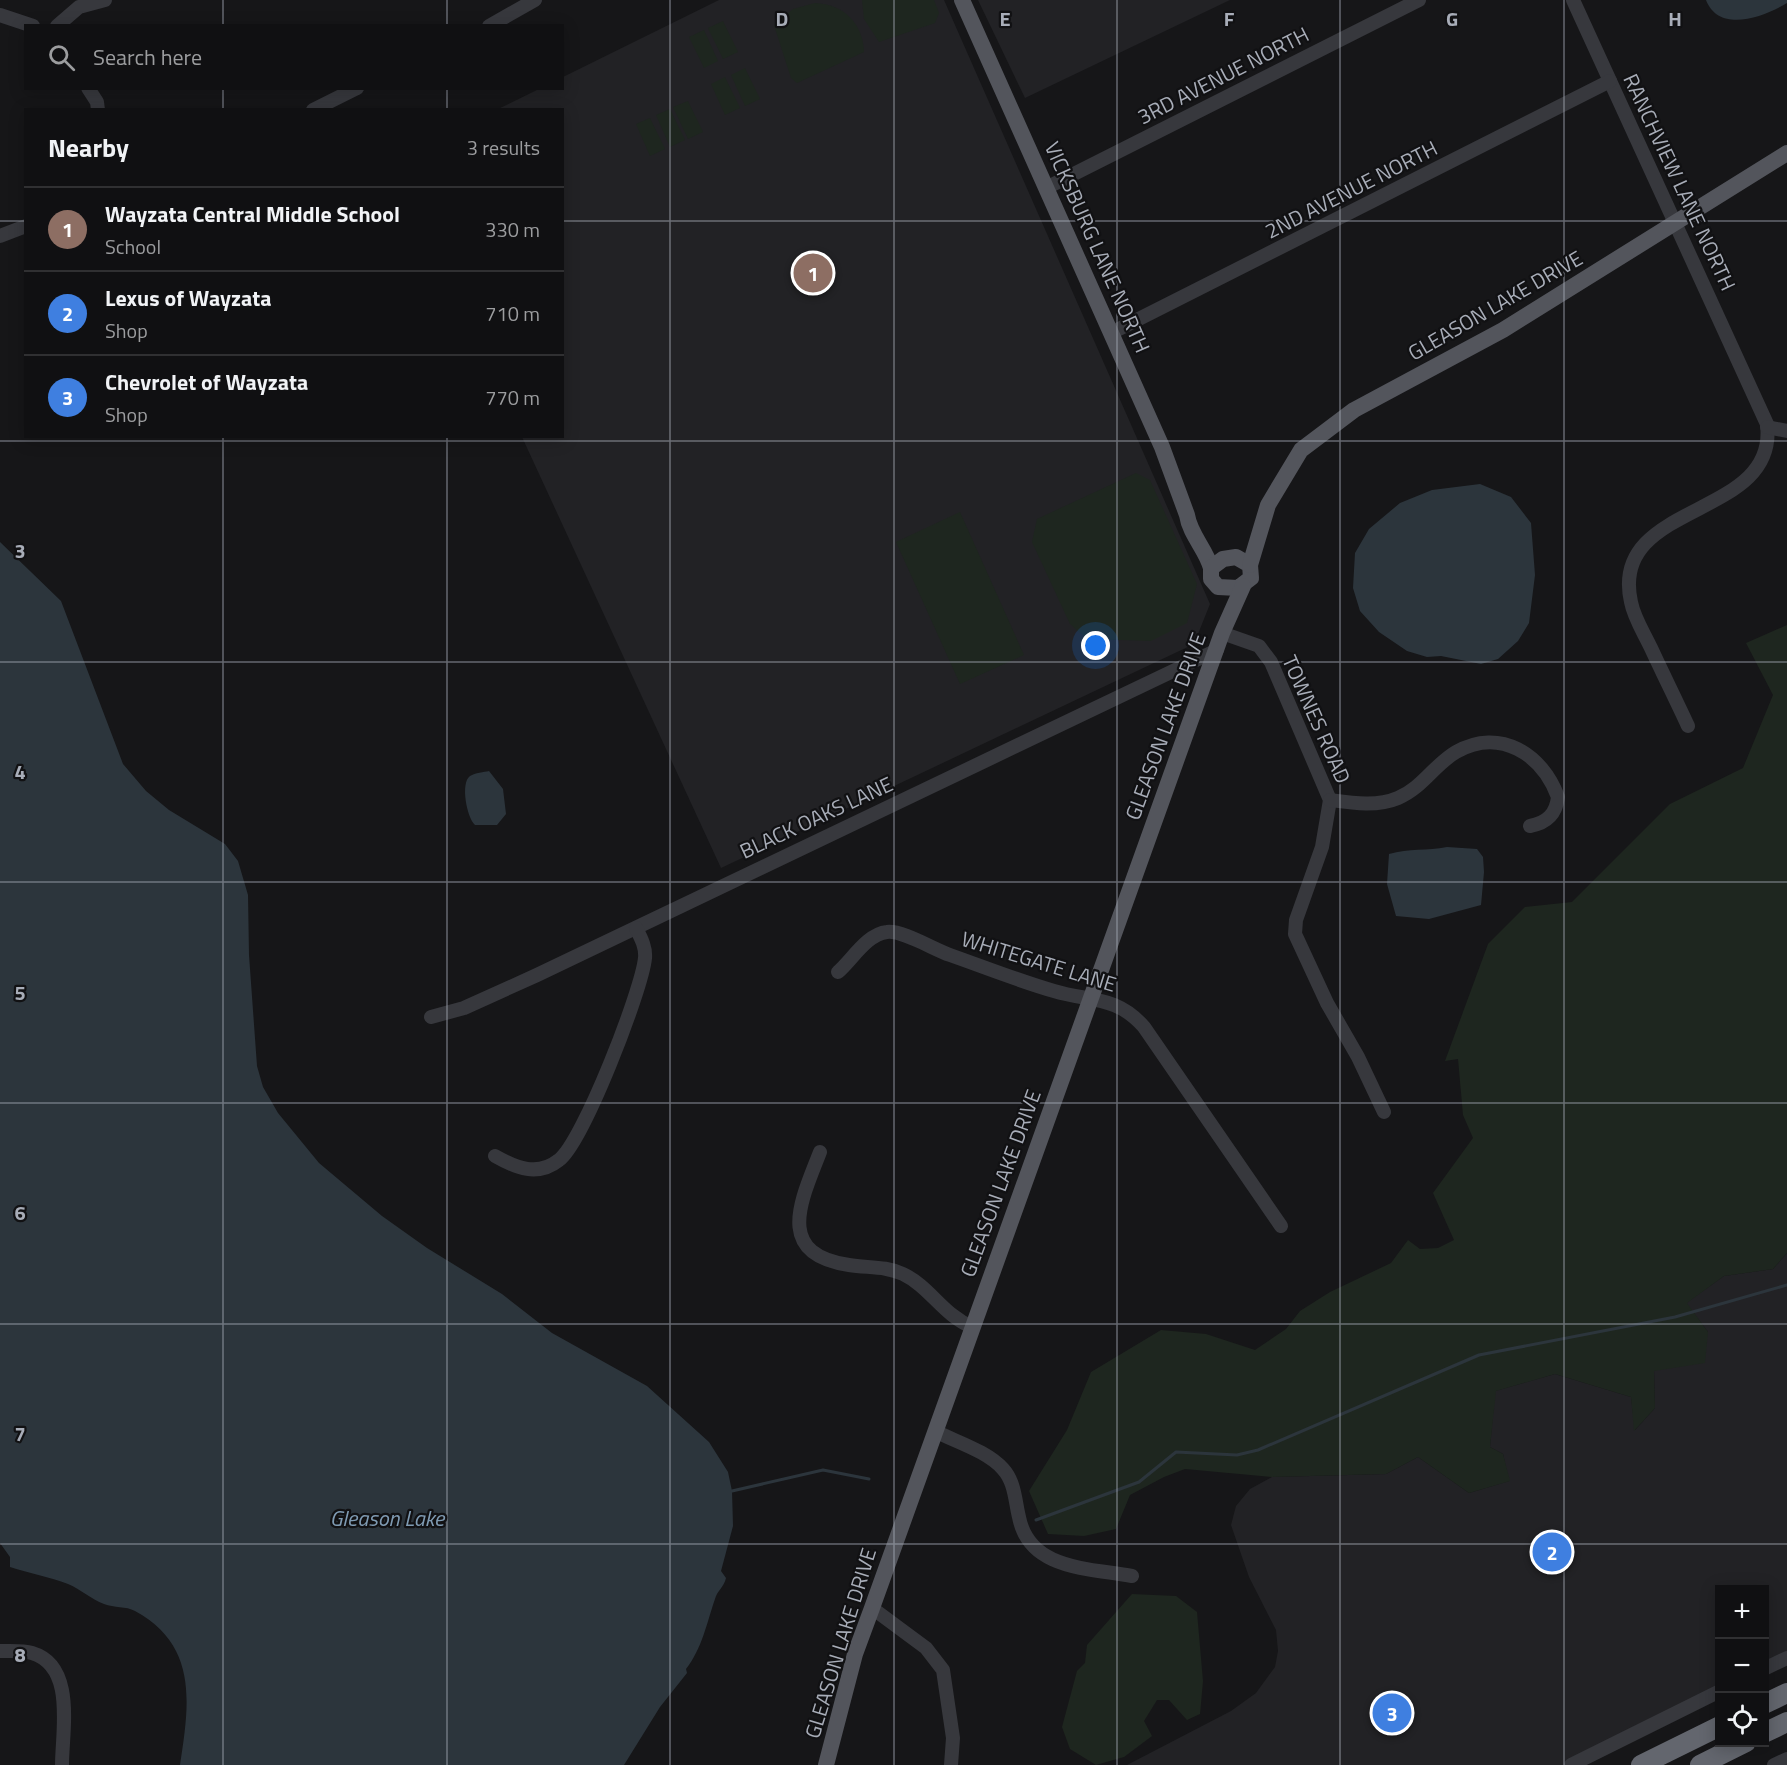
<!DOCTYPE html>
<meta charset="utf-8">
<style>
body{margin:0;font-family:"Titillium Web",sans-serif;background:#19191b;color:#f1f3f6}
.controls{position:absolute;right:18px;bottom:18px;display:grid;overflow:hidden;border-radius:0px;box-shadow:0 3px 15px #0003}
.controls button{width:54px;height:54px;display:grid;place-items:center;padding:0;border:0;border-bottom:2px solid #303032;background:#101012;color:#f1f3f6;font:30px sans-serif}
.you{position:absolute;left:1096px;top:646px;width:21px;height:21px;margin:-15px;border:4px solid #fff;border-radius:50%;background:#1a73e8;box-shadow:0 0 0 9px #1a73e833}
.badge{display:grid;place-items:center;width:39px;height:39px;border-radius:50%;background:#0b8043;color:#fff;font-size:20px;font-weight:700}
.pin{position:absolute;translate:-50% -50%;border:3px solid #fff;box-shadow:0 2px 6px #0006}
.list{margin:0;padding:0;list-style:none}
h2{display:flex;justify-content:space-between;align-items:center;height:78px;margin:0;padding:0 24px;font-size:26px}
h2 small{font-size:20px;font-weight:400;color:#9c9d9f}
.list li{display:grid;grid-template-columns:39px 1fr auto;gap:18px;align-items:center;box-sizing:border-box;height:84px;padding:0 24px;border-top:2px solid #303032}
.list b{display:block;font-size:22px;white-space:nowrap}
.list p{margin:0;font-size:20px;white-space:nowrap;color:#9c9d9f}
.list em{font-size:20px;font-style:normal;color:#9c9d9f}
.icon{flex:none;width:33px;height:33px;fill:none;stroke:currentColor;stroke-width:2;stroke-linecap:round;stroke-linejoin:round}
.map{position:relative;flex:none;width:1787px;height:1765px;overflow:hidden}
.search{position:absolute;background:#101012;box-shadow:0 3px 15px #0003;left:24px;top:24px;width:540px;height:66px;display:flex;align-items:center;gap:15px;box-sizing:border-box;padding:0 21px;border-radius:0px;color:#9c9d9f;font-size:22px}
.panel{position:absolute;background:#101012;box-shadow:0 3px 15px #0003;left:24px;top:108px;width:540px;height:330px;border-radius:0px}
.map>svg:first-child{display:block}
.built{fill:#222225}
.green{fill:#1e261f}
.water{fill:#2c353c}
.lines{fill:none;stroke-linecap:round;stroke-linejoin:round}
.stream{stroke:#2c353c;stroke-width:3}
.minor{stroke:#37383d;stroke-width:14}
.major{stroke:#53555c;stroke-width:16}
.highway{stroke:#63666e;stroke-width:20}
.grid{fill:none;stroke:#a8adb8;stroke-width:1.5;stroke-opacity:0.55}
.labels{text-anchor:middle;dominant-baseline:central;stroke-width:4.5;stroke-linejoin:round;paint-order:stroke}
.street-label{font-size:21px;fill:#a8adb8;stroke:#111113}
.water-label{font-size:22px;font-style:italic;fill:#7f9bb3;stroke:#111113}
.grid-label{font-size:20px;text-anchor:middle;font-weight:bold;fill:#a8adb8;stroke:#111113;stroke-width:4.5;stroke-linejoin:round;paint-order:stroke}
</style>
<div class="map">
<svg width="1787" height="1765" viewBox="0 0 1787 1765">
<rect width="100%" height="100%" fill="#161618"/>
<g class="built">
<path d="M719 0H944L1210 604 1194 644 721 868 522 437 562 436V110H496L539 89 562 88 563 77Z"/>
<path d="M978 0H1230L1025 98Z"/>
<path d="M1787 1253V1658L1765 1669 1764 1590H1720L1719 1691 1571 1765H1127L1231 1711 1256 1693 1275 1667 1278 1651 1276 1630 1249 1577 1231 1525 1236 1506 1250 1489 1272 1477 1386 1474 1418 1457 1469 1493 1509 1481 1503 1454 1490 1447 1495 1391 1555 1374 1631 1397 1635 1430 1655 1408 1654 1371 1708 1332 1686 1303 1724 1276 1773 1269Z"/>
</g>
<g class="green">
<path d="M862 0H934L939 13 935 23 879 42 864 19Z"/>
<path d="M815 3C844 4 863 24 864 52L797 83 791 78 774 25 793 9Z"/>
<path d="M723 21 738 52 723 59 708 28Z"/>
<path d="M704 30 718 61 704 68 689 37Z"/>
<path d="M745 68 760 99 745 106 731 75Z"/>
<path d="M725 77 740 108 725 115 711 84Z"/>
<path d="M688 101 703 132 688 139 673 107Z"/>
<path d="M670 109 685 140 670 147 656 115Z"/>
<path d="M650 118 665 149 650 156 636 124Z"/>
<path d="M1136 473 1150 480 1197 584 1187 623 1151 641 1087 639 1070 624 1032 542 1037 519Z"/>
<path d="M960 512 1024 655 960 684 896 542Z"/>
<path d="M1787 625V1253L1773 1269 1724 1276 1687 1303 1708 1332 1705 1363 1654 1371 1655 1408 1634 1431 1631 1397 1555 1374 1496 1391 1490 1447 1503 1454 1510 1481 1469 1493 1418 1457 1386 1474 1272 1477 1185 1469 1164 1477 1130 1495 1116 1529 1084 1536 1048 1534 1029 1491 1067 1430 1091 1372 1161 1330 1206 1334 1255 1350 1286 1329 1300 1311 1330 1292 1391 1263 1408 1240 1420 1249 1438 1248 1454 1240 1433 1193 1473 1138 1463 1115 1458 1059 1445 1061 1488 944 1525 907 1572 902 1670 804 1743 768 1773 695 1746 643Z"/>
<path d="M1132 1594 1176 1596 1197 1612 1203 1681 1200 1714 1187 1720 1169 1700H1157L1144 1721 1152 1736 1124 1757 1096 1765 1070 1749 1062 1727 1077 1671 1085 1663 1087 1645Z"/>
</g>
<g class="water">
<path d="M1706 0H1787V3C1764 17 1719 34 1706 0Z"/>
<path d="M1480 484 1511 497 1531 523 1535 575 1529 623 1518 641 1498 659 1481 664 1441 656 1427 657 1407 651 1379 632 1360 611 1353 588 1355 553 1369 529 1400 503 1432 490Z"/>
<path d="M0 542 61 601 123 764 146 791 169 810 225 844 238 861 248 895 249 955 257 1066 263 1087 278 1113 319 1163 382 1216 427 1248 502 1294 552 1333 647 1386 709 1442 728 1472 732 1491 733 1526 721 1571 726 1578C724 1587 717 1591 715 1599 707 1622 702 1649 686 1669L687 1673 660 1707 624 1765H180C189 1705 199 1646 135 1611 126 1606 114 1608 104 1604 91 1599 80 1589 68 1584 50 1577 29 1573 10 1567V1557L0 1543Z"/>
<path d="M489 771 503 789 506 814 497 825H475C467 818 460 783 470 776 475 773 484 772 489 771Z"/>
<path d="M1447 847 1477 849 1483 857 1484 872 1481 905 1429 919 1396 916 1387 884 1389 854C1409 848 1427 851 1447 847Z"/>
</g>
<g class="lines">
<g class="stream">
<path d="M732 1491 823 1470 869 1479"/>
<path d="M1036 1520 1139 1482 1176 1452 1237 1455 1258 1450 1479 1355 1675 1317 1787 1285"/>
</g>
<g class="minor">
<path d="M1573 0 1767 424C1779 520 1608 500 1631 602 1634 618 1644 633 1651 648 1663 674 1676 700 1688 726"/>
<path d="M0 15 33 26"/>
<path d="M57 26 79 7 105 0"/>
<path d="M489 26 535 0"/>
<path d="M88 88 97 102 98 110"/>
<path d="M313 110 357 88"/>
<path d="M1046 188 1419 0"/>
<path d="M0 236 26 226"/>
<path d="M1111 333 1610 81"/>
<path d="M1767 427 1787 431"/>
<path d="M1222 633 1259 646 1271 662 1330 800 1322 847 1296 920 1295 934 1327 1003 1358 1057 1384 1112"/>
<path d="M1330 800C1352 803 1377 807 1398 798 1422 788 1434 765 1456 752 1500 727 1542 754 1558 797 1556 814 1547 823 1530 826"/>
<path d="M838 972C852 960 867 934 887 932 902 930 933 949 950 955 984 967 1019 981 1054 991 1090 1002 1116 995 1144 1027L1281 1226"/>
<path d="M431 1017 464 1008 537 975 1217 650"/>
<path d="M820 1152C802 1199 773 1254 849 1265 868 1268 886 1266 903 1274 930 1287 943 1315 972 1327"/>
<path d="M495 1156C516 1168 538 1177 559 1160 583 1142 642 990 645 958 646 947 641 938 636 928"/>
<path d="M935 1431C956 1442 987 1451 1003 1469 1015 1482 1015 1501 1019 1517 1029 1570 1089 1568 1132 1576"/>
<path d="M872 1608 926 1648 943 1670 953 1738 951 1765"/>
<path d="M0 1651C10 1651 22 1650 32 1653 76 1666 62 1731 62 1765"/>
<path d="M1764 1669 1787 1658"/>
<path d="M1571 1765 1720 1691"/>
<path d="M1774 1765 1787 1759"/>
</g>
<g class="major">
<path d="M962 0 1162 447 1187 515C1190 535 1206 549 1211 568"/>
<path d="M1236 557 1250 565 1251 578 1238 588 1218 587 1211 579V568L1223 559Z"/>
<path d="M1250 565 1268 505 1301 450 1354 410 1503 330 1787 153"/>
<path d="M826 1765 855 1654 872 1608 1222 633 1243 586"/>
</g>
<g class="highway">
<path d="M1764 1704 1787 1693"/>
<path d="M1764 1733 1787 1722"/>
<path d="M1641 1765 1720 1726"/>
<path d="M1700 1765 1746 1742"/>
</g>
</g>
<path class="grid" d="M223 0V26M447 0V26M670 0V1765M894 0V1765M1117 0V1765M1340 0V1765M1564 0V1765M223 88V110M447 88V110M0 221H26M562 221H1787M223 436V1765M447 436V1765M0 441H1787M0 662H1787M0 882H1787M0 1103H1787M0 1324H1787M0 1544H1787"/>
<g class="labels">
<g class="street-label">
<text transform="translate(1223 75) rotate(-27)">3RD AVENUE NORTH</text>
<text transform="translate(1680 182) rotate(65)">RANCHVIEW LANE NORTH</text>
<text transform="translate(1351 189) rotate(-27)">2ND AVENUE NORTH</text>
<text transform="translate(1098 247) rotate(66)">VICKSBURG LANE NORTH</text>
<text transform="translate(1495 305) rotate(-30)">GLEASON LAKE DRIVE</text>
<text transform="translate(1317 719) rotate(66)">TOWNES ROAD</text>
<text transform="translate(1165 726) rotate(-70)">GLEASON LAKE DRIVE</text>
<text transform="translate(816 817) rotate(-25)">BLACK OAKS LANE</text>
<text transform="translate(1039 961) rotate(17)">WHITEGATE LANE</text>
<text transform="translate(1000 1183) rotate(-70)">GLEASON LAKE DRIVE</text>
<text transform="translate(840 1643) rotate(-73)">GLEASON LAKE DRIVE</text>
</g>
<g class="water-label">
<text x="387" y="1518">Gleason Lake</text>
</g>
</g>
<g class="grid-label">
<text x="782" y="26">D</text>
<text x="1005" y="26">E</text>
<text x="1229" y="26">F</text>
<text x="1452" y="26">G</text>
<text x="1675" y="26">H</text>
<text x="20" y="558">3</text>
<text x="20" y="779">4</text>
<text x="20" y="1000">5</text>
<text x="20" y="1220">6</text>
<text x="20" y="1441">7</text>
<text x="20" y="1662">8</text>
</g>
</svg>
<div class="controls">
<button>+</button>
<button>−</button>
<button><svg class="icon" aria-label="locate" viewBox="0 0 24 24"><circle cx="12" cy="12" r="6"/><path d="M12 2v4M12 18v4M2 12h4M18 12h4"/></svg></button>
</div>
<div class="you"></div>
<div class="pin badge" style="left:813px;top:273px;background:#8d6e63">1</div>
<div class="pin badge" style="left:1552px;top:1552px;background:#3f7fe0">2</div>
<div class="pin badge" style="left:1392px;top:1713px;background:#3f7fe0">3</div>
<div class="search"><svg class="icon" aria-label="search" viewBox="0 0 24 24"><circle cx="10" cy="10" r="6"/><path d="M15 15l6 6"/></svg>Search here</div>
<section class="panel">
<h2>Nearby<small>3 results</small></h2>
<ul class="list">
<li><span class="badge" style="background:#8d6e63">1</span><div><b>Wayzata Central Middle School</b><p>School</p></div><em>330 m</em></li>
<li><span class="badge" style="background:#3f7fe0">2</span><div><b>Lexus of Wayzata</b><p>Shop</p></div><em>710 m</em></li>
<li><span class="badge" style="background:#3f7fe0">3</span><div><b>Chevrolet of Wayzata</b><p>Shop</p></div><em>770 m</em></li>
</ul>
</section>
</div>
